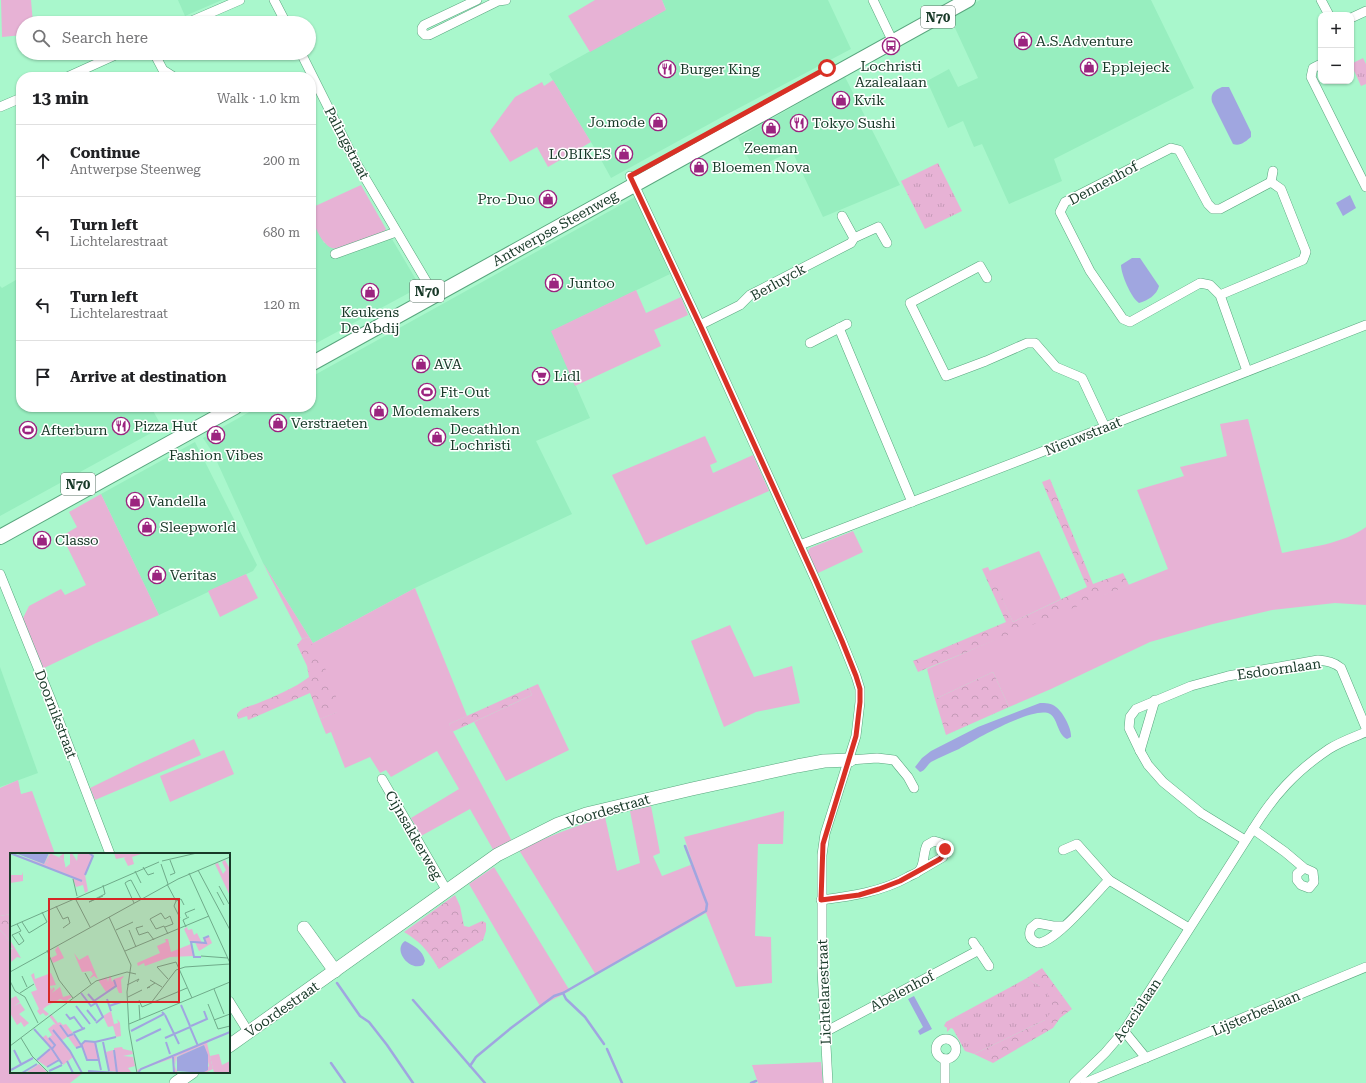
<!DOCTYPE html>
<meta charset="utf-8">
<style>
body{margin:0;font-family:"Roboto Serif",serif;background:#f2f2f2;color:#202124}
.controls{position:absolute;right:12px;top:12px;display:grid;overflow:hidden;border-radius:8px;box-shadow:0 1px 3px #0004}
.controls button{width:36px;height:36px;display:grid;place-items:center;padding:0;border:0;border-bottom:1px solid #e0e0e0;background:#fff;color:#202124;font:20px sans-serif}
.stop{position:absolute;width:12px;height:12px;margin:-9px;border:3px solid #d93025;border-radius:50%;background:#fff}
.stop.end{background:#d93025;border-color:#fff;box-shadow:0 1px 4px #0008}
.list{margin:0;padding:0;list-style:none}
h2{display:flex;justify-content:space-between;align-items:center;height:52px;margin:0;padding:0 16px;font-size:17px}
h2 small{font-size:13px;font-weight:400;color:#757577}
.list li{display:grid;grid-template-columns:26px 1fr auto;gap:12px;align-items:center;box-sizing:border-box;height:72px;padding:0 16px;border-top:1px solid #e0e0e0}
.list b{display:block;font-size:15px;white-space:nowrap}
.list p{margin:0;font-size:13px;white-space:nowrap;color:#757577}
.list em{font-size:13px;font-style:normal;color:#757577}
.icon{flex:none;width:22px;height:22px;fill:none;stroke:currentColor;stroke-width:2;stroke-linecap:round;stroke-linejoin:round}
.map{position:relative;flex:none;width:1366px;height:1083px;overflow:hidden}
.search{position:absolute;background:#fff;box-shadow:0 1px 3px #0004;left:16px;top:16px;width:300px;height:44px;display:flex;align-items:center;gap:10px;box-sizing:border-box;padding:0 14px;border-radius:22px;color:#757577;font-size:15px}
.panel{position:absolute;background:#fff;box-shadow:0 1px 3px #0004;left:16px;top:72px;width:300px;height:340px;border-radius:16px}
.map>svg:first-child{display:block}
.built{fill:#97eebf}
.green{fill:#e7b2d5}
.forest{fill:url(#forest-crowns)}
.park{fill:url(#park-tufts)}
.water{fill:#a0a6e0}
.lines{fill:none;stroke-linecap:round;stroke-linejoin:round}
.stream{stroke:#a0a6e0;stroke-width:2.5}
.street-casing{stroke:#59a67e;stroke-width:10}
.secondary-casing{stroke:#59a67e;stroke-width:14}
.primary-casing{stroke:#59a67e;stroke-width:16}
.street{stroke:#fff;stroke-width:9}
.secondary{stroke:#fff;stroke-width:13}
.primary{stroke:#fff;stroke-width:14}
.route{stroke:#d93025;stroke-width:5}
.labels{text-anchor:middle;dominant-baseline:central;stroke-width:3;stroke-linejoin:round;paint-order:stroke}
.shield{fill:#fff;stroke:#5d7468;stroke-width:1}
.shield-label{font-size:13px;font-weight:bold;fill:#183928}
.poi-label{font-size:14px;fill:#183928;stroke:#fff;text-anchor:start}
.street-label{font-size:14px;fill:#183928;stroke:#fff}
.inset-river{fill:none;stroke:#a0a6e0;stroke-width:2}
.inset-road{fill:none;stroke:#6fab8a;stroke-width:1}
.view{fill:#d62828;fill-opacity:0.15;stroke:#d62828;stroke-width:2}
.inset-edge{fill:none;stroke:#183928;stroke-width:2}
</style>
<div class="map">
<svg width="1366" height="1083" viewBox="0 0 1366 1083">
<defs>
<pattern id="forest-crowns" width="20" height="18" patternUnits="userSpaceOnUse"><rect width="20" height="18" fill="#e7b2d5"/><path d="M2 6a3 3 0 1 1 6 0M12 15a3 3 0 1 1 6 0" fill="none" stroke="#c59ab7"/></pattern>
<pattern id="park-tufts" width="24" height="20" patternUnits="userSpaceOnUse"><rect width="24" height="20" fill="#e7b2d5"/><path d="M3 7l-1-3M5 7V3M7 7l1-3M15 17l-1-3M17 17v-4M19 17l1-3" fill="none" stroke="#c59ab7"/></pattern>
</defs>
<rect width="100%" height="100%" fill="#a9f7cc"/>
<g class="built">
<path d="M178 0H222L185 16Z"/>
<path d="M662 0H828L851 49 722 117 611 178 594 147 549 74 666 9Z"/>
<path d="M980 0H1151L1194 88 1054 159 1062 181 1009 204 982 144 974 147 963 121 948 128 927 81 949 69 958 87 978 78 950 17Z"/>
<path d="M845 77 900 185 823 217 792 151 754 169 738 138Z"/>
<path d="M635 197 670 274 552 331 590 418 536 441 572 514 415 588 313 643 263 563 213 453 203 438 258 407H311V377Z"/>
<path d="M311 216 324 243 383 233 386 229 418 283V288L311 346Z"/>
<path d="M21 277V407H151L162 427 0 516V286L2 288Z"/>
<path d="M195 442 257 565 253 571 159 615 101 494Z"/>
<path d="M0 667 38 773 0 787Z"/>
</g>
<g class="green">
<path d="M1 0H31L33 23H23V35L2 37Z"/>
<path d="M595 0H662L666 10 590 52 568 16Z"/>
<path d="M553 80 591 142 548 167 537 147 510 162 490 131 515 97 542 82 544 86Z"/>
<path d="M361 185 386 229 383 233 336 249C332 248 328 247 325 243 318 236 311 218 311 208Z"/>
<path d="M636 290 646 313 681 297 688 315 654 330 661 346 575 386 551 331Z"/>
<path d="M1248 419 1282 553C1310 547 1343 544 1366 527V605L1335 603 1272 610 1213 624 1150 642 1051 689 1009 707 993 672 935 699 927 669 1036 622 1168 569 1137 490 1184 476 1180 467 1227 456 1220 424Z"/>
<path d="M705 436 717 462 710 465 713 473 753 455 769 491 646 545 612 475Z"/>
<path d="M101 494 159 615 96 643 42 669 22 620 29 606 61 589 65 595 86 585 62 536 77 527 69 512Z"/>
<path d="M853 531 863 552 816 574 808 554V551L810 548Z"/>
<path d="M1039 551 1061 599 1013 622 989 571Z"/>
<path d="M263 563 313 643 415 588 467 716 449 724 513 843 495 853 470 809 421 836 411 818 459 789 437 751 391 777 386 770 380 773 370 757 345 768 331 732 326 734 320 719 337 712 308 637 302 639Z"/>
<path d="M246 574 258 598 220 617 208 591Z"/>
<path d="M730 625 754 677 792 666 800 703 756 712 724 727 691 641Z"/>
<path d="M538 684 569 750 506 781 474 722 532 695 529 688Z"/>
<path d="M194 739 201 755 95 800 90 788 139 764Z"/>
<path d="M224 750 234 774 170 802 160 776Z"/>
<path d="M18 780 21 794 32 791 55 854H11V914L0 916V788Z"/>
<path d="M651 806 660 853 653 856 662 876 693 864 684 837 784 811 783 844H758L755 936 771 937 772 983 736 987 706 913 596 975 519 850C547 837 575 826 605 817L617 871 640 863 630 811Z"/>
<path d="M494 867 570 991 540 1006 469 884Z"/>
<path d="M0 930 5 935 11 944V1072H84L70 1083H0Z"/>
<path d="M821 1062 823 1083H758L752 1065Z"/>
</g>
<g class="forest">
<path d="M1050 479 1093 584 1123 573 1129 585 918 672 913 661 1006 622 982 569 988 567 1013 622 1087 587 1042 482Z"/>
<path d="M308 637C320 660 338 685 338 712L320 719 310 693 248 720 247 716 238 719 237 714C242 707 248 707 256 704 273 697 295 688 309 677L307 666 297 645 302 639Z"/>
<path d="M993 672 1009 707 946 735 935 699Z"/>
<path d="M529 688 532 695 452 732 449 724Z"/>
<path d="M455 895 460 906 464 926 469 927 482 921 486 923V931L483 940 439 969C428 951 422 943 404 932Z"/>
<path d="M11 914V944L5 935 0 930V916Z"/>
<path d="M1042 968 1072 1009 1060 1018 1053 1028 993 1063 974 1054 1045 1020 1039 986 1027 978Z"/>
</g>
<g class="park">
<path d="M1363 58 1366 64V84L1361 86 1351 64Z"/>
<path d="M938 163 962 211 925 229 901 181Z"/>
<path d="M1027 978C1043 988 1063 1001 1045 1020L974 1054 965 1051 953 1029 951 1028 947 1032V1028L944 1026 946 1022Z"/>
</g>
<g class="water">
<path d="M1222 87H1229L1251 132V137C1246 141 1240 147 1233 144L1212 102C1210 93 1215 90 1222 87Z"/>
<path d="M1350 195 1356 208 1343 216 1336 203Z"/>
<path d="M1132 258H1140L1159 286C1157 295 1147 301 1139 303 1131 298 1121 274 1121 265Z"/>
<path d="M1040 703C1045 703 1052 703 1056 707 1063 712 1072 729 1071 737L1067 739C1057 734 1058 719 1050 714 1035 705 974 740 959 749 950 753 940 757 931 762 926 766 926 770 920 772L915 767 922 758 931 751 978 727Z"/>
<path d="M405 941C414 946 423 950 425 961L423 965C410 972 392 950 405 941Z"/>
<path d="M914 996 932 1029 920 1035 918 1031 923 1027 908 999Z"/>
</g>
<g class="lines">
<g class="stream">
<path d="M337 983 360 1016 369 1022 387 1045 413 1083"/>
<path d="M563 993 566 999 585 1017 604 1044"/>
<path d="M413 1000 485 1083"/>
<path d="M607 1049 622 1083"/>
<path d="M331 1063 345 1083"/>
<path d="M470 1066 476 1057 511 1028 554 996 563 993 706 911 707 904 685 846"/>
<path d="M751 1083 756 1081"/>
</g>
<defs>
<g id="street">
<path d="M274 0 286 23"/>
<path d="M477 0 424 25 422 28V32L425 35H429L498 1 506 0"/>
<path d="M873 0 893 42"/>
<path d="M1321 0 1329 15"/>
<path d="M1351 18 1366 11"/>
<path d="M187 23 240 0"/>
<path d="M154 53 163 70 174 77"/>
<path d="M301 53 355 161 435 296"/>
<path d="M1321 64 1313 68 1311 77 1366 187"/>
<path d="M67 77 120 53"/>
<path d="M0 107 21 98"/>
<path d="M630 176 700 325 816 581 842 641 856 676 860 689V702L856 736 825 834 822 855V970L828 1083"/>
<path d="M1271 182 1273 171"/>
<path d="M842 216 854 238"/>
<path d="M335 254 396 232"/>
<path d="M987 278 980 266 910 303 946 376 986 361 1027 343H1035L1056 367 1082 378 1105 427"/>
<path d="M1220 295 1303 260 1306 252 1281 189 1271 182 1220 209H1213L1208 204 1179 150 1171 148 1065 202 1060 212 1090 271 1123 319 1130 322 1200 283 1210 285 1220 295 1247 371"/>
<path d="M700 325 740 305 750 295 851 243 854 238 878 227 887 243"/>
<path d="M839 328 912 502"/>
<path d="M810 343 847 324"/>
<path d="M800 545 1026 458 1366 325"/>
<path d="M0 574 51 700 110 854"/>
<path d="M1140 751 1155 700"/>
<path d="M850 760 877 758 894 760 908 777 914 788"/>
<path d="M382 779 447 891"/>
<path d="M1253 829 1285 852 1304 868 1313 872 1314 882 1309 888 1301 885 1297 880V874L1304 868"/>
<path d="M1245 840 1201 813 1163 782 1148 765 1140 751 1129 728 1130 717 1136 709 1191 686 1228 676 1318 660C1327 661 1334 662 1341 668L1366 728"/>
<path d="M1063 850 1077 844 1109 880 1189 928"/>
<path d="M821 900C852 896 881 892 908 877 911 875 916 874 919 871 925 865 923 852 927 845L934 841 941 843 945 849 943 857 919 871"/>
<path d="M1064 926H1053L1037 923 1031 928C1028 935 1030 940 1038 943 1055 943 1096 893 1109 880"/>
<path d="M973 942 989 966"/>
<path d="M229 1001 249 1033"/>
<path d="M1124 1031 1146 1058"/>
<path d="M825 1032 979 950"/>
<circle cx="946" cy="1049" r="10"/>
<path d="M945 1083V1059"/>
<path d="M1074 1083 1105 1053 1124 1031 1253 829C1274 795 1296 771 1329 749 1340 742 1354 737 1366 732"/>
<path d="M1085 1083 1366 967"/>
</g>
<g id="secondary">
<path d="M304 928 335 971"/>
<path d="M229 1046 497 855 558 824 586 814 692 789 797 766 824 761 850 760"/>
<path d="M176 1083 192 1072"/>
</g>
<g id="primary">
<path d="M311 364 968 0"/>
<path d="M0 537 235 407"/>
</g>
</defs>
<use href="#street" class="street-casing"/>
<use href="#secondary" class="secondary-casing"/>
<use href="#primary" class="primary-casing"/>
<use href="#street" class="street"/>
<use href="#secondary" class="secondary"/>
<use href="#primary" class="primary"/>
</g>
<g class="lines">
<path class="route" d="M827 68 630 176 700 325 816 581 842 641 856 676 860 689V702L856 736 823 844 821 900 859 895 879 889 900 881 940 859 945 853V849"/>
</g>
<defs>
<symbol id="shop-ring" viewBox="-11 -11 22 22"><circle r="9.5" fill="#fff" stroke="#9b247f" stroke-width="1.5"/><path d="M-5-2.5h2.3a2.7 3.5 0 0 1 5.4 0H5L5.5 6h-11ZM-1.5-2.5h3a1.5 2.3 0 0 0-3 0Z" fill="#9b247f"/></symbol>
<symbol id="bus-ring" viewBox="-11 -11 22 22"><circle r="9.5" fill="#fff" stroke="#9b247f" stroke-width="1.5"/><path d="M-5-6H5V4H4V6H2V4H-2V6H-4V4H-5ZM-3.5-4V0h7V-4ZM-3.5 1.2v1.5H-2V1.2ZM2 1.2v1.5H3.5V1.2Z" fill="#9b247f"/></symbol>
<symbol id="restaurant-ring" viewBox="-11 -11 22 22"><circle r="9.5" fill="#fff" stroke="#9b247f" stroke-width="1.5"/><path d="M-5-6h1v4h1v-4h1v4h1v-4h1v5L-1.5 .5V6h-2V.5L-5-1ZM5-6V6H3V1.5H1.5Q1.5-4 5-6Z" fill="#9b247f"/></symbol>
<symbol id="supermarket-ring" viewBox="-11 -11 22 22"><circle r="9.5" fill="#fff" stroke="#9b247f" stroke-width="1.5"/><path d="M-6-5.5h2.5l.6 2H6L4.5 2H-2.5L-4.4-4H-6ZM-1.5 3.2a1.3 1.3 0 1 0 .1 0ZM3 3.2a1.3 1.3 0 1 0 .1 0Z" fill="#9b247f"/></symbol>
<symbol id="stadium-ring" viewBox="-11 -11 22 22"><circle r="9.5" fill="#fff" stroke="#9b247f" stroke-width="1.5"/><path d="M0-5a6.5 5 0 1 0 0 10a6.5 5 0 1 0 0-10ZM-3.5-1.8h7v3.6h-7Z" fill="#9b247f"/></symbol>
</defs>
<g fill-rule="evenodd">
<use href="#shop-ring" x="1013" y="31" width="20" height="20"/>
<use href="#bus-ring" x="881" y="36" width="20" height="20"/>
<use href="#shop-ring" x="1079" y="57" width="20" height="20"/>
<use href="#restaurant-ring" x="657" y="59" width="20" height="20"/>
<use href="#shop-ring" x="831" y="90" width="20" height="20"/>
<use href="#shop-ring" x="648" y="112" width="20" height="20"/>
<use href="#restaurant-ring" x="789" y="113" width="20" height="20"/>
<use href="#shop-ring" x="761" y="118" width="20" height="20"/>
<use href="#shop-ring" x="614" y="144" width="20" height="20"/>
<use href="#shop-ring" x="689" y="157" width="20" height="20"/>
<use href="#shop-ring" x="538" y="189" width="20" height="20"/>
<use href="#shop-ring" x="544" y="273" width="20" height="20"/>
<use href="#shop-ring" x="360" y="282" width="20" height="20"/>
<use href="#shop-ring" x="411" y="354" width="20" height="20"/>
<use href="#supermarket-ring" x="531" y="366" width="20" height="20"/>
<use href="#stadium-ring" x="417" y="382" width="20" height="20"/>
<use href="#shop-ring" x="369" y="401" width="20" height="20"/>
<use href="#shop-ring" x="268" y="413" width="20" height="20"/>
<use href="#restaurant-ring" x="111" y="416" width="20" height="20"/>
<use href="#stadium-ring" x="18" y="420" width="20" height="20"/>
<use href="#shop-ring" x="206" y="425" width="20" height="20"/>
<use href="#shop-ring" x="427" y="427" width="20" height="20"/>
<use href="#shop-ring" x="125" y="491" width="20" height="20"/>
<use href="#shop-ring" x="137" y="517" width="20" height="20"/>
<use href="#shop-ring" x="32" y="530" width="20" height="20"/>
<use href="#shop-ring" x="147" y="565" width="20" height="20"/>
</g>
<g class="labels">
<g class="shield">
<rect x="921" y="6" width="34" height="22" rx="3"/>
<rect x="410" y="280" width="34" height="22" rx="3"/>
<rect x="61" y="473" width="34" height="22" rx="3"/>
</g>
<g class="shield-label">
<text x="938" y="17">N70</text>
<text x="427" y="291">N70</text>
<text x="78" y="484">N70</text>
</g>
<g class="poi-label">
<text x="1036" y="41">A.S.Adventure</text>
<text x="891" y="66" text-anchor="middle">Lochristi<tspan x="891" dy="16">Azalealaan</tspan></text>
<text x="1102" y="67">Epplejeck</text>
<text x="680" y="69">Burger King</text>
<text x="854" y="100">Kvik</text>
<text x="645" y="122" text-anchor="end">Jo.mode</text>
<text x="812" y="123">Tokyo Sushi</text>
<text x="771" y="148" text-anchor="middle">Zeeman</text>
<text x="611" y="154" text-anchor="end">LOBIKES</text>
<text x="712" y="167">Bloemen Nova</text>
<text x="535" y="199" text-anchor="end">Pro-Duo</text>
<text x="567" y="283">Juntoo</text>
<text x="370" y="312" text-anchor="middle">Keukens<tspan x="370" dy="16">De Abdij</tspan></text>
<text x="434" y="364">AVA</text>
<text x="554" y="376">Lidl</text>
<text x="440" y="392">Fit-Out</text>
<text x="392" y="411">Modemakers</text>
<text x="291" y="423">Verstraeten</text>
<text x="134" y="426">Pizza Hut</text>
<text x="450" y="429">Decathlon<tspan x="450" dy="16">Lochristi</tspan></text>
<text x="41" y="430">Afterburn</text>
<text x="216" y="455" text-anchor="middle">Fashion Vibes</text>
<text x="148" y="501">Vandella</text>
<text x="160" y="527">Sleepworld</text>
<text x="55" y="540">Classo</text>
<text x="170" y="575">Veritas</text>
</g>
<g class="street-label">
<text transform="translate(347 143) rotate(62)">Palingstraat</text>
<text transform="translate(1103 183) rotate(-28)">Dennenhof</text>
<text transform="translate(555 228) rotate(-29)">Antwerpse Steenweg</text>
<text transform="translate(778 282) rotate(-29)">Berluyck</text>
<text transform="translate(1083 436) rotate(-22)">Nieuwstraat</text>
<text transform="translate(1279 669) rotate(-8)">Esdoornlaan</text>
<text transform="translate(56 714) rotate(69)">Doornikstraat</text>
<text transform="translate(608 810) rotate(-16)">Voordestraat</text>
<text transform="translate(414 835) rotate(60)">Cijnsakkerweg</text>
<text transform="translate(902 991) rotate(-28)">Abelenhof</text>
<text transform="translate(824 992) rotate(-92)">Lichtelarestraat</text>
<text transform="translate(282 1009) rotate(-35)">Voordestraat</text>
<text transform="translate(1137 1010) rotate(-56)">Acacialaan</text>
<text transform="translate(1256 1013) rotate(-23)">Lijsterbeslaan</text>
</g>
</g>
<g transform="translate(10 853)">
<rect width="220" height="220" fill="#a9f7cc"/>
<path d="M0 0 34 11 40 0 36 14ZM54 0H62L67 8 68 0H84L75 22 78 38 75 40 73 32 66 34 62 24 56 22 54 16 60 11V1H54V7L43 1 49 4ZM104 0H134L122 4 124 11 118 13 114 5 116 4 106 6ZM215 7 220 16V43L205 11 208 10 213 21 216 17 212 9ZM13 19V28L0 30V22H12ZM177 74 178 77 182 76 184 82 187 80 192 90H196L194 85 199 83 202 90 189 98 185 89H180L174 76ZM155 86H158L161 99 181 91 184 103 160 104 135 113 134 110 128 113 127 110 150 100 147 93 156 89ZM0 87 11 105 7 104 1 109 0 97 3 95H0ZM48 93 54 105 43 110 41 105 47 102 45 97ZM64 100 69 107 78 102 88 126 84 123 79 126 83 121 81 118 72 119ZM24 120 25 126 41 120 46 132 39 133 42 137 43 134 45 136 42 140 50 134 53 144 60 142 62 144 56 148 50 146 37 153 33 156 39 161 36 163 33 160 30 162 27 158 29 156 21 139 27 137 21 122ZM99 123H101L102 129 104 126 114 123 111 127 112 140H109L106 133 96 139 88 127 97 124 98 129ZM6 143 10 149 4 153 10 150 15 157 9 161 19 170 14 174 11 169 7 172 0 160V146ZM101 158 104 171 108 170 107 166 110 170 111 183 106 184 103 173 98 174 93 163ZM41 161 48 170 50 169 53 172 56 171 63 180 51 188 63 204 53 212 50 207 37 214 27 207 40 195 32 185 36 182 38 185 42 182 38 176 44 171 46 172 39 163ZM63 181 71 192 75 188 86 190 90 207H77L72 193 66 195 58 184ZM112 194 113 196 122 198 123 201 113 203 123 204 125 213 118 215 121 219 118 220 99 218 96 199 103 197 106 216 104 195ZM209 201 212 212 220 208V220H204L200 203ZM29 211 38 220H17V219Z" fill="#e7b2d5"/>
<path d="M40 0 54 7 57 21 36 14ZM212 181 197 190 203 216 195 220H192L199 213 194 192 167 204 165 214 166 205 172 200 166 204 164 212 168 220H164L163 205 129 217 128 220 127 217 129 216Z" fill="#e7b2d5"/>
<path d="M5 0H39L34 11ZM194 192 198 202V217L192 220 167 218V204Z" fill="#a0a6e0"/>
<path class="inset-river" d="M0 0 72 28M75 22 83 3 79 0M184 89H181L184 104H191M184 89 196 90 194 85 199 83M71 140 81 153 86 150 93 164 86 170M78 141 86 150M97 146 101 158M84 148 106 133 104 127M171 152 180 173M66 153 80 171M99 153 111 149M77 157 86 168M56 161 60 166 64 164 73 176M155 162 169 191M50 172 58 183 63 181M181 173 197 166 194 158M24 176 42 196 45 192 39 185M43 177 60 198 72 220M121 178 154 161 152 159M63 180 75 175M64 181 71 192 75 188 85 189 91 217M155 185 180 174 188 193M126 188 151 176M85 189 106 184M93 189 99 218M156 189 160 201M66 195 72 193 77 207H89M42 196 52 211M4 197 11 211M104 197 107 220M163 204 164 220M27 207 40 196M57 208 63 220M37 214 49 207M1 217 23 205M39 218 52 212M78 218 107 220M12 220 27 211M128 220 131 216 220 179"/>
<path class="inset-road" d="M152 8 187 0M151 11 158 31M133 14 138 22 144 20M188 17 220 77M125 18 131 30M179 20 220 110M160 22 165 20 160 7M63 26 67 43M118 28 115 30 124 50M118 28 121 27 131 46M157 31 166 48 171 46 174 52M209 33 219 51M207 39 214 52M93 43 79 49 95 41 93 32M65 45 80 74M166 48 164 53 170 65M46 53 53 66 58 64 60 70 53 75M99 64 121 112 117 139 119 176 127 220M177 64 175 60 185 56M12 69 19 80 37 69 32 59M7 71 11 78 2 82 9 92 14 88 9 80M133 73 126 75 129 82 138 79 144 87M0 74 149 9M155 74 163 71 160 63 155 66 151 60 140 66 146 76 154 73 158 81M176 74 173 67 179 64M106 77 123 69M119 77 126 94M37 97 49 127 63 145M115 98 199 63M191 103 218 105M0 119 168 26 220 4M75 120 81 131M12 123 17 134M158 126 147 114 166 109 182 145M140 127 152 134M0 128 5 138 15 144 28 170M117 132 129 126 127 129M140 134 137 135 145 130M204 136 214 161M10 140 24 131M118 144 132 137M129 147 132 154 177 135M141 150 166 117 175 114 220 111M198 151 208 176 220 173M129 152 130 167M204 167 220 161M119 171 220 129M11 185 22 203 39 220M0 193 86 128 117 119 126 121"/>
<path class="view" d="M39 46H169V149H39Z"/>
<rect width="220" height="220" class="inset-edge"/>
</g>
</svg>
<div class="controls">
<button>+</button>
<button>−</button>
</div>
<div class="stop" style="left:827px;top:68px"></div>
<div class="stop end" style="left:945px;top:849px"></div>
<div class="search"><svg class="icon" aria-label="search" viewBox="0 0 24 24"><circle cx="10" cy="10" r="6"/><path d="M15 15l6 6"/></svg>Search here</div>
<section class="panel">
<h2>13 min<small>Walk · 1.0 km</small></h2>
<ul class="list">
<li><svg class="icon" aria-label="ahead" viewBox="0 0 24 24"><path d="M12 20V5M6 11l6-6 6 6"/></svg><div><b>Continue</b><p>Antwerpse Steenweg</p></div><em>200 m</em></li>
<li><svg class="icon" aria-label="left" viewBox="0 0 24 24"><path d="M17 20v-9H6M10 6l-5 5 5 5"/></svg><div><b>Turn left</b><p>Lichtelarestraat</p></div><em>680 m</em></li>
<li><svg class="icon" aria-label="left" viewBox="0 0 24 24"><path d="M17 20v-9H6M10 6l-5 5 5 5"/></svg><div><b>Turn left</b><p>Lichtelarestraat</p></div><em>120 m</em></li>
<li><svg class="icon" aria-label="arrive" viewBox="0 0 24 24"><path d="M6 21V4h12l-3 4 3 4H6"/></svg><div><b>Arrive at destination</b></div></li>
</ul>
</section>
</div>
